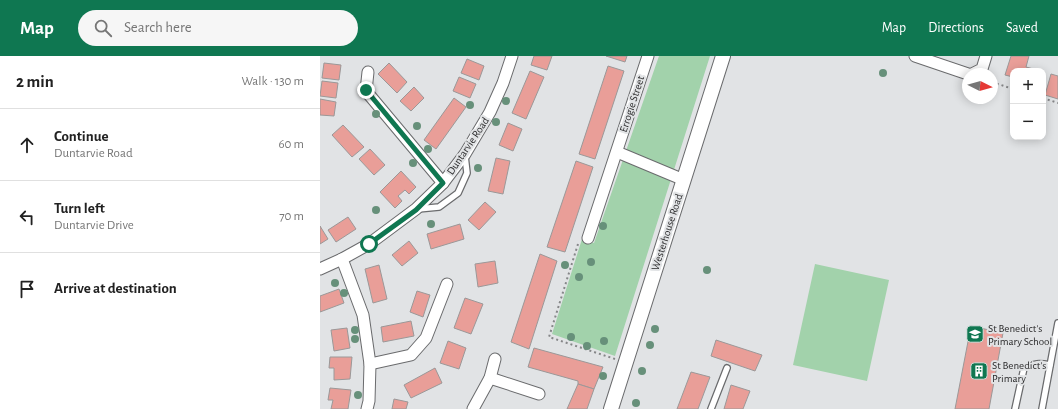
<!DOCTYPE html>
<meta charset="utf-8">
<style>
body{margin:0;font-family:"Alegreya Sans",sans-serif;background:#f6f6f6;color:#222}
.controls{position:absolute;right:12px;top:12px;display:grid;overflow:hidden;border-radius:8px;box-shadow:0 2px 10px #0003}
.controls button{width:36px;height:36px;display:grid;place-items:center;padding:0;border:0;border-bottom:1px solid #e0e0e0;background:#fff;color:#222;font:20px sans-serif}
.compass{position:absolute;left:642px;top:12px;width:36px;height:36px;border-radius:50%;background:#fff;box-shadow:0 2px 10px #0003;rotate:95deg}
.stop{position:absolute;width:12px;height:12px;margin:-9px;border:3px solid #0f7751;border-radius:50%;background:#fff}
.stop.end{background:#0f7751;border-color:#fff;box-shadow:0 1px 4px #0008}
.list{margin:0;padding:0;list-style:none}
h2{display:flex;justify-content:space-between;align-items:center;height:52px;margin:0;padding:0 16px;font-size:17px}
h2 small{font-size:13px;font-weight:400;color:#767676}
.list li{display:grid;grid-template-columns:26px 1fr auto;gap:12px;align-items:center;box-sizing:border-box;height:72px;padding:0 16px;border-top:1px solid #e0e0e0}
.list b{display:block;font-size:15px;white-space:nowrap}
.list p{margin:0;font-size:13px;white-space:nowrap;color:#767676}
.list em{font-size:13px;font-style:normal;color:#767676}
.icon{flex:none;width:22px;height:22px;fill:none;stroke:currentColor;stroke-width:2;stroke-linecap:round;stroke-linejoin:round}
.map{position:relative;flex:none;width:738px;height:353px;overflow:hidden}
header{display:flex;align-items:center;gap:24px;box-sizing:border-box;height:56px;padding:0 20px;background:#0f7751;color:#fff}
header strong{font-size:19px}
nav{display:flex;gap:22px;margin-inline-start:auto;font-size:14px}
.search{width:280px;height:36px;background:#f6f6f6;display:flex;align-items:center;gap:10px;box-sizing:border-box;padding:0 14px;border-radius:22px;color:#767676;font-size:15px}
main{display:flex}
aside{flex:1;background:#fff}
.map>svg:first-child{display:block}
.green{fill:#a2d2ab}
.building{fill:#e99e98;stroke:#9b9898}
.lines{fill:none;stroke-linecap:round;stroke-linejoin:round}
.service-casing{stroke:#6a6b6d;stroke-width:8}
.minor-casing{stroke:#6a6b6d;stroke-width:13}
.tertiary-casing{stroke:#6a6b6d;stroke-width:16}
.path{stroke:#858688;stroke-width:2;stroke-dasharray:2 3;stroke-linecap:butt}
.service{stroke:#fff;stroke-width:5.5}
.minor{stroke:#fff;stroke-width:11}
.tertiary{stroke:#fff;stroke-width:14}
.tree{fill:#67907a}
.route{stroke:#0f7751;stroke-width:5}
.labels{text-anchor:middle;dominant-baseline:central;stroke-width:4;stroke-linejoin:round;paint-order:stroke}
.street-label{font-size:11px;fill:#2a2a2b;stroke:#e1e3e5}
.poi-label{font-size:11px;fill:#2a2a2b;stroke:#e1e3e5;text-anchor:start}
</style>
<header>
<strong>Map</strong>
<div class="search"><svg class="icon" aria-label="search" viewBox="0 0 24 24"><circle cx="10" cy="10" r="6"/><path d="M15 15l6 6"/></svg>Search here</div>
<nav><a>Map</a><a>Directions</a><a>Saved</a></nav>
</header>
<main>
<aside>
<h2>2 min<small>Walk · 130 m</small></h2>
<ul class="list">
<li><svg class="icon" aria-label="ahead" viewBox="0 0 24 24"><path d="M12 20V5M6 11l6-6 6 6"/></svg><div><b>Continue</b><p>Duntarvie Road</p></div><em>60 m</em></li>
<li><svg class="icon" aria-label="left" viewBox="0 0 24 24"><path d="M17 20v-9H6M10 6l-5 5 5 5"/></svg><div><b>Turn left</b><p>Duntarvie Drive</p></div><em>70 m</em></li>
<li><svg class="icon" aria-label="arrive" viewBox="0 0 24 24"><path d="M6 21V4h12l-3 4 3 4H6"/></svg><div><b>Arrive at destination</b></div></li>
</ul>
</aside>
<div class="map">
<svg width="738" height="353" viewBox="0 0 738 353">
<rect width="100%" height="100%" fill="#e1e3e5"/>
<g class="green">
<path d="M339 0H390L295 300 232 278 262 183 274 187Z"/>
<path d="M495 208 569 224 547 325 473 309Z"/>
</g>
<g class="building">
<path d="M214 0H232L227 14 211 9Z"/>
<path d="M286 0H307L305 6Z"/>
<path d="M691 0H709L706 11 721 15H693V21L685 19Z"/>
<path d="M147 3 164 10 159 24 141 17Z"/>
<path d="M4 7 21 9 19 24 2 22Z"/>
<path d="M69 7 87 26 77 37 58 18Z"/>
<path d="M288 10 304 15 275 103 259 98Z"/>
<path d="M210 15 224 21 206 63 192 57Z"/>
<path d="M731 18 738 20V43L725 39Z"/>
<path d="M139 21 156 28 150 42 133 35Z"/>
<path d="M2 25 18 27 16 42 0 40Z"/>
<path d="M94 31 104 42 91 55 80 45Z"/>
<path d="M134 42 146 51 116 93 104 84Z"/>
<path d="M0 43 16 46 14 60 0 59Z"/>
<path d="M188 67 202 73 193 95 179 89Z"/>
<path d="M23 69 44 91 32 101 12 79Z"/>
<path d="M50 93 65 109 54 119 39 103Z"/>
<path d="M176 102 190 105 183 138 168 135Z"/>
<path d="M256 105 273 111 245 196 227 191Z"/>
<path d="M81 115 96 131 89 138 85 134 78 140 82 145 75 152 60 136Z"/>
<path d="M165 146 176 156 159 174 148 164Z"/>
<path d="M28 161 36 173 16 186 8 174Z"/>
<path d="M140 168 144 183 111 193 107 178Z"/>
<path d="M0 170 8 183 0 188Z"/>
<path d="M89 185 98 197 82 210 72 199Z"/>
<path d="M220 198 237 205 209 293 191 286Z"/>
<path d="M175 205 178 227 158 231 155 208Z"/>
<path d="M59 209 67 243 53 247 45 213Z"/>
<path d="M19 233 24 247 0 256V240Z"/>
<path d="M97 235 110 239 103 261 90 256Z"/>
<path d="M145 242 163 248 151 278 134 272Z"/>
<path d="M91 265 94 280 63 286 61 271Z"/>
<path d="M651 270 683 277 669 353H635Z"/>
<path d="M27 272 30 292 14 295 11 274Z"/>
<path d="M396 284 442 299 435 315 391 300Z"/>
<path d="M128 285 146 292 139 313 120 307Z"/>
<path d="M214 292 283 311 274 333 258 328V325L208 311Z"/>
<path d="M10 301H32L30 323 14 324V312H9Z"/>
<path d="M115 312 122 327 91 342 84 329Z"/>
<path d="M371 316 390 321 378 353H357Z"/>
<path d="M258 328 274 333 267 353H247Z"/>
<path d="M411 329 430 335 423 353H404Z"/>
<path d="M10 332 31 334 28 353H11L13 344H8Z"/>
<path d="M74 343 88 346 86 353H72Z"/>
</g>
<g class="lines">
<defs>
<g id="service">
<path d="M98 153 119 151 138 137 147 117 145 100"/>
<path d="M391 353 407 312"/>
<path d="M695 353 704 312C713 307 720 307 730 309"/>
<path d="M722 353 738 267"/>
</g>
<g id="minor">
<path d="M595 0 648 18"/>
<path d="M48 16 46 35 123 127"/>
<path d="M652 18 662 13 666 0"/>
<path d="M297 96 364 124"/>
<path d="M268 182 328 0"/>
<path d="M22 203 43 259 50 308 49 345 47 353"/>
<path d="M0 213 22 203 49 188 96 153 123 127 145 98 170 56 183 27 192 0"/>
<path d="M50 308 91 299 106 282 127 228"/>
<path d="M170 322 219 338"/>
<path d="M153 353 170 322 175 303"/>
</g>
<path id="tertiary" d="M291 353 403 0"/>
</defs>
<use href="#service" class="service-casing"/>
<use href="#minor" class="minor-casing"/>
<use href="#tertiary" class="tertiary-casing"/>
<g class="path">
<path d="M672 26 693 33"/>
<path d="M723 42 738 47"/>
<path d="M258 188 229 281 295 303"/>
</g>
<use href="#service" class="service"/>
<use href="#minor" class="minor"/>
<use href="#tertiary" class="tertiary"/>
</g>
<g class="tree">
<circle cx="563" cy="17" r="4"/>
<circle cx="186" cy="45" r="4"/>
<circle cx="150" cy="49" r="4"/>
<circle cx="56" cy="58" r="4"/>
<circle cx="176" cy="66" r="4"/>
<circle cx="97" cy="70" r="4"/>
<circle cx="108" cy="93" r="4"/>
<circle cx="93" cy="107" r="4"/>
<circle cx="158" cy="112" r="4"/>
<circle cx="56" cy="154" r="4"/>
<circle cx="111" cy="168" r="4"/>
<circle cx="283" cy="170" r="4"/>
<circle cx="271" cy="206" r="4"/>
<circle cx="245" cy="209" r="4"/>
<circle cx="387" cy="214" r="4"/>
<circle cx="259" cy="221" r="4"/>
<circle cx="15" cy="227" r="4"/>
<circle cx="24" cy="237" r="4"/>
<circle cx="335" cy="273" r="4"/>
<circle cx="35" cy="274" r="4"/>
<circle cx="251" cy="281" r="4"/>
<circle cx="35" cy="283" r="4"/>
<circle cx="284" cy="285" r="4"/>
<circle cx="330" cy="289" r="4"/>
<circle cx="267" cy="290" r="4"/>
<circle cx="322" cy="315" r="4"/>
<circle cx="283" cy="320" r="4"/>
<circle cx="38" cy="339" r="4"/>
<circle cx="316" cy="347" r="4"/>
</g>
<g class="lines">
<path class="route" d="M46 34 123 127 96 154 49 188"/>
</g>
<defs>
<symbol id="school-square" viewBox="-11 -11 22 22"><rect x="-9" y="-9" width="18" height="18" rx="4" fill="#0f7751" stroke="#e1e3e5"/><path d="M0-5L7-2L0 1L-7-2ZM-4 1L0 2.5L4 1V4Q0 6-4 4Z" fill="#fff"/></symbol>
<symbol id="building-square" viewBox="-11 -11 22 22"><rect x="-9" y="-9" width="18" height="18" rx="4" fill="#0f7751" stroke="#e1e3e5"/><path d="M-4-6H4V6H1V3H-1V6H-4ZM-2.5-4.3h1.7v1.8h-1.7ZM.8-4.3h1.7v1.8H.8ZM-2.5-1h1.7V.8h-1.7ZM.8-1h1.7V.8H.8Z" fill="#fff"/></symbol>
</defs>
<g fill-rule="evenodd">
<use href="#school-square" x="645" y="268" width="20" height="20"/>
<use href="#building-square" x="649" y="305" width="20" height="20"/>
</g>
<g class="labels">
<g class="street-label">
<text transform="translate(312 48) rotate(-72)">Errogie Street</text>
<text transform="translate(148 90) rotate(-56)">Duntarvie Road</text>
<text transform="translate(347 176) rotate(-72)">Westerhouse Road</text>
</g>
<g class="poi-label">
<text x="668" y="272">St Benedict's<tspan x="668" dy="13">Primary School</tspan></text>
<text x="672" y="309">St Benedict's<tspan x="672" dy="13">Primary</tspan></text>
</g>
</g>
</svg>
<div class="controls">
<button>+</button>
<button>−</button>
</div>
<svg class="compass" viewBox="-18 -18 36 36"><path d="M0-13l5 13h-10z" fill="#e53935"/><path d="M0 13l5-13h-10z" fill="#767676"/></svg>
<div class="stop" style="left:49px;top:188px"></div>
<div class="stop end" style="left:46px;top:34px"></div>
</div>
</main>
